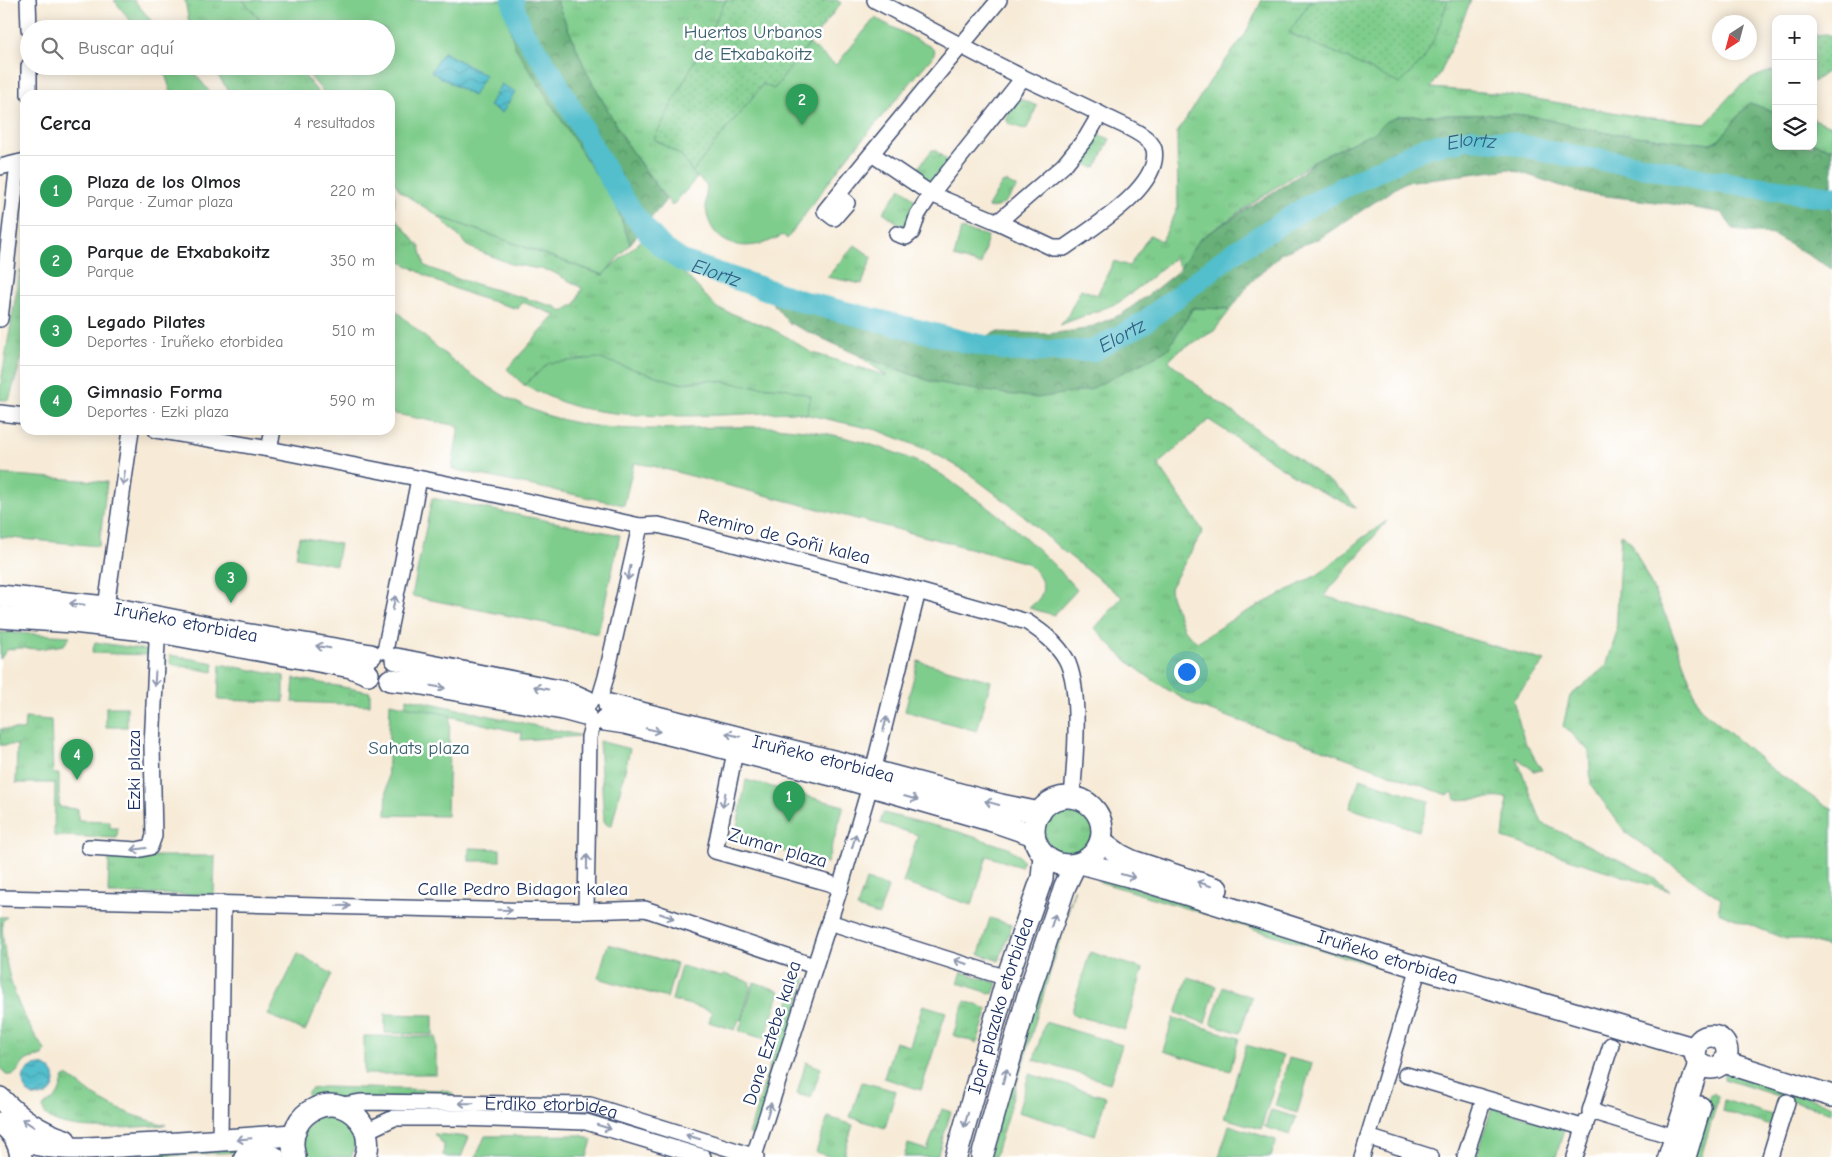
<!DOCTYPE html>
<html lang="es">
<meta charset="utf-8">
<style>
body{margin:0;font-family:"Comic Neue",sans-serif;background:#f2f2f2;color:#202124}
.controls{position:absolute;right:15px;top:15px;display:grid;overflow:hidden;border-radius:10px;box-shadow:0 2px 12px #0003}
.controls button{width:45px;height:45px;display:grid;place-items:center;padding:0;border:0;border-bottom:1px solid #e0e0e0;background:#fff;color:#202124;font:25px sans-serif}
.compass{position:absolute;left:1712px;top:15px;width:45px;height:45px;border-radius:50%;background:#fff;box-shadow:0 2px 12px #0003;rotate:216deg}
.you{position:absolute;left:1186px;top:671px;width:18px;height:18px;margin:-12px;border:4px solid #fff;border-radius:50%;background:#1a73e8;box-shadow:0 0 0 8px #1a73e833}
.badge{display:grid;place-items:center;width:32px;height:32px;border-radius:50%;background:#111827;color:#fff;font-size:16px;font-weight:700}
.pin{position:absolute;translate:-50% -41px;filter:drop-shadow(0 1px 2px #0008)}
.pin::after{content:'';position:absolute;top:26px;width:18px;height:15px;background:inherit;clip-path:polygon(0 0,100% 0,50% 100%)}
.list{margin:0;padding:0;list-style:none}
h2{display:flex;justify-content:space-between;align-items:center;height:65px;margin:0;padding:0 20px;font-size:21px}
h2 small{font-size:16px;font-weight:400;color:#757577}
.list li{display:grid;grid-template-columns:32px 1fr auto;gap:15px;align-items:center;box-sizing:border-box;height:70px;padding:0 20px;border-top:1px solid #e0e0e0}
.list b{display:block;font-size:19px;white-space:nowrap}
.list p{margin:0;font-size:16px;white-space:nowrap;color:#757577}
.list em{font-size:16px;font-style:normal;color:#757577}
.icon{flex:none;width:28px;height:28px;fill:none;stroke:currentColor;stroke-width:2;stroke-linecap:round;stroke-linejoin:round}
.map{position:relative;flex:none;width:1832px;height:1157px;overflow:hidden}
.search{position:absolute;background:#fff;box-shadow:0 2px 12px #0003;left:20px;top:20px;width:375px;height:55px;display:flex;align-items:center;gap:12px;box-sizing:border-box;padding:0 18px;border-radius:28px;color:#757577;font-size:19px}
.panel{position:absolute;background:#fff;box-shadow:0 2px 12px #0003;left:20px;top:90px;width:375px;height:345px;border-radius:15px}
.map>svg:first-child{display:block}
.grass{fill:url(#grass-tufts);stroke:#4d7e75}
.forest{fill:url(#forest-crowns);stroke:#41706b}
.park{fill:#7fcd8c;stroke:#4d7e75}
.garden{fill:url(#garden-dots);stroke:#4d7e75}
.water{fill:url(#water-waves);stroke:#367695}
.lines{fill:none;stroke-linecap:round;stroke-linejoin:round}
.river{stroke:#52becc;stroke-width:22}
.street-casing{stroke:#3c4b70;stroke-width:18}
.secondary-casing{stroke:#3c4b70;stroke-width:24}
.street{stroke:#fff;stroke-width:15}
.secondary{stroke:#fff;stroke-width:21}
.oneway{stroke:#8d97ae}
.labels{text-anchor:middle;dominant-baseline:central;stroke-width:5;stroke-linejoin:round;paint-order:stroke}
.park-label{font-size:19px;fill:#395e6c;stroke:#fff}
.street-label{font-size:19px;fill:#1b2f5e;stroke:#fff}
.water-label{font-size:20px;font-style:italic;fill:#2e6184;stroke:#fff}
</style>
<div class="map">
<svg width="1832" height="1157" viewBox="0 0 1832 1157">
<defs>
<pattern id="grass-tufts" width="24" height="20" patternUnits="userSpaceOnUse" patternTransform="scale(1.25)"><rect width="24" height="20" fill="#7fcd8c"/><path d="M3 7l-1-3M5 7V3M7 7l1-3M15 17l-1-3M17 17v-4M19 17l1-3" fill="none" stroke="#6db07b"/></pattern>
<pattern id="forest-crowns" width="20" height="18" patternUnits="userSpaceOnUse" patternTransform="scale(1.25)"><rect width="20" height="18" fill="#67b078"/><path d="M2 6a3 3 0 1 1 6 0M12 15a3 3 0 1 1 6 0" fill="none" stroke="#549066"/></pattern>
<pattern id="garden-dots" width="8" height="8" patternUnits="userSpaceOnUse" patternTransform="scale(1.25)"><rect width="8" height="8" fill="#7fcd8c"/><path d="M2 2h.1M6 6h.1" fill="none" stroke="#6db07b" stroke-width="1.8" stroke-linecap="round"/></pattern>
<pattern id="water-waves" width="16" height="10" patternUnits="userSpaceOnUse" patternTransform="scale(1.25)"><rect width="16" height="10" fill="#52becc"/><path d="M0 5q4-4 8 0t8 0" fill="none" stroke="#439ba9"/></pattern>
</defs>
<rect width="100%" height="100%" fill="#fff"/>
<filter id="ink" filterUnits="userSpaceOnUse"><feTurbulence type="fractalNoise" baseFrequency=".02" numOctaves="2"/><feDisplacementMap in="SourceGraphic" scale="10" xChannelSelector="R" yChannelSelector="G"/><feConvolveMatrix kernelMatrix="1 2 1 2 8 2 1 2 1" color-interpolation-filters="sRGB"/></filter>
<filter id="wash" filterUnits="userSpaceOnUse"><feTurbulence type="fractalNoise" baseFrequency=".0096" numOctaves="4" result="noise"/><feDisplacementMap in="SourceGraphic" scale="20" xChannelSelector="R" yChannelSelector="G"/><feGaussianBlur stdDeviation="1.12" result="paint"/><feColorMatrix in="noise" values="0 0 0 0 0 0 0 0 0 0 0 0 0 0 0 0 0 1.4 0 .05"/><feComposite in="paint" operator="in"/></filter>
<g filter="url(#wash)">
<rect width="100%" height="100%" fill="#f7ebd7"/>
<g class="grass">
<path d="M185 0H243L267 29H190Z"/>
<path d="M556 0H727L654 139 682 156 697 178 672 206 629 148 587 73Z"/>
<path d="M1262 0H1311L1289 33 1336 53 1444 9 1448 0H1471L1441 72 1431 88 1507 94 1641 117 1707 123C1729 97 1740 78 1776 70V84L1772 91 1776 93V112L1749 103 1719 140 1710 144 1599 132 1532 116 1512 114 1400 116 1385 122 1376 132 1316 160 1200 239 1180 268 1174 258 1147 281 1118 303 1060 325 1066 319 1081 289 1097 295 1114 261 1129 266 1150 235 1162 241 1178 207 1177 133 1210 81 1245 35Z"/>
<path d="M211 66H297L320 95H232Z"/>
<path d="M1021 99 1037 106 1027 128 1024 129 1009 124 1006 119C1009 111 1012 101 1021 99Z"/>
<path d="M1813 117 1816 120 1832 126V149L1813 143Z"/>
<path d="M1097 134 1110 139 1096 167 1093 168 1082 161 1081 160Z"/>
<path d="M932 150H935L948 161 933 180 926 182 914 173Z"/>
<path d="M1006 182 1017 187C1011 196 1001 211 988 207L1002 183Z"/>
<path d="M390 186C397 195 395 203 392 214L420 247 425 266 458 279 556 307 562 312 576 303 582 288 551 271 511 264 469 247 438 216 602 275 643 239 689 278 717 308 770 328 789 338 810 352 887 376 858 355 930 381 1131 368 1155 357 1168 349 1193 308 1231 309 1214 331 1177 352 1169 361 1206 393 1344 492 1356 508 1310 486 1209 420 1158 464 1203 531 1170 588 1171 596 1184 630 1197 642 1233 619 1319 574 1362 538 1387 521 1324 596 1545 661 1513 700 1524 740 1542 770 1534 771 1516 757 1542 823 1650 875 1670 891 1503 838 1507 797 1455 800 1453 792 1447 795 1322 749 1199 707C1159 687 1123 662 1095 628L1122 597 1063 551 1022 514 964 470 930 451 877 430 795 412 785 388 752 386 711 380 679 383 653 376 549 363 524 385 507 369 556 315 522 302 518 309 477 297 438 282 390 256Z"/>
<path d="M901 188C924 205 917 206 903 227L883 212Z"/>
<path d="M855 245 872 257 862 284 827 277Z"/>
<path d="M20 271 25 272V347L9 400H0V388Z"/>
<path d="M1621 534 1631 542 1668 621 1700 708 1772 769 1824 805 1832 808V949L1803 939H1785L1718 912 1721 899 1626 833 1591 785 1589 751 1563 726 1570 696 1606 666 1616 635Z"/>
<path d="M0 632 70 636 64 645 39 649 19 648 7 650 0 659Z"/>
<path d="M95 642 147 650V655L92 653Z"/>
<path d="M170 655 214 663 213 672 170 664Z"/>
<path d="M220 664 284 676V702L218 700Z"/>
<path d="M294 678 370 692V705L292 702Z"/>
<path d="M407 698 583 736 521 740 522 733 405 706Z"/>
<path d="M25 718 51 720 53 774H59V807L78 809V820L110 821V828H118L117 838 54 836 55 783H16L17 745H0V729L24 730Z"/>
<path d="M599 741 630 749 612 825H607L604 821Z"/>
<circle cx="1069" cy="830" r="25"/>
<path d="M109 856H215L214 895 108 894Z"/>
<path d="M1099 878 1404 963 1401 974 1097 881Z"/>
<path d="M866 880 888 887 879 915 857 908Z"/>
<path d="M1075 888 995 1157H987L1010 1079Z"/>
<path d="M0 917H7L2 922C4 971 16 1011 45 1050L43 1056C38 1058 32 1057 27 1060 18 1066 19 1077 6 1075L0 1066Z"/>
<path d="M990 918 1012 925 999 961 979 954Z"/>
<path d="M962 972 997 983 993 994 958 983Z"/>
<path d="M797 976 806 978 758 1137 749 1134Z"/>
<path d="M965 1001 988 1009 977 1043 953 1035Z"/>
<path d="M923 1005 946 1012 921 1090 884 1078 895 1042 910 1046Z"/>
<path d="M806 1062 821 1068 811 1098 797 1094Z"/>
<path d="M1724 1072 1832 1105V1113L1724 1079Z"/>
<path d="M67 1076C76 1081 84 1089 93 1095 116 1110 140 1118 166 1125 145 1126 46 1138 43 1108 46 1102 52 1102 56 1097 61 1091 61 1084 64 1077Z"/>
<path d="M323 1087 443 1090 452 1093V1098L316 1099 309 1098 307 1093 311 1089Z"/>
<path d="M1713 1093 1719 1096 1701 1157H1692L1709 1096Z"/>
<path d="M1724 1100 1775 1116 1771 1126 1722 1111Z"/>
<path d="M942 1109 951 1112 937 1157H904L908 1144 927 1150Z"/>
<path d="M828 1117 853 1125 843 1157H831L816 1152Z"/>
<path d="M434 1134 469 1137 461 1157H448L443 1155 444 1145Z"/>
<path d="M255 1146V1151L147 1157H51Z"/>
</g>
<g class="forest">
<path d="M502 0H556L587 73 629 148 666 200 630 244 617 208 515 47Z"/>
<path d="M1749 103 1776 112V146H1813V143L1832 149V269L1773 235 1734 230 1722 213 1672 204 1582 193 1510 169 1405 182 1320 238 1282 253 1250 283 1231 309 1193 308 1168 349 1155 357 1131 368 1089 390 1037 398 971 389 930 381 858 355 789 323 760 288 804 302 970 343 996 332 1048 334 1086 329 1122 314 1152 292 1177 272 1200 239 1295 178 1316 160 1375 132 1385 122 1400 116 1512 114 1532 116 1599 132 1710 144 1719 140Z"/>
</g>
<g class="park">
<path d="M114 0H134L158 29H137Z"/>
<path d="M243 0H502L515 47 617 208 630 244 603 275 438 216 401 192 390 176V95H326L301 66H386V29H268Z"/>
<path d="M875 18 931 47 935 51 933 56 845 160 787 239 783 235C738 260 698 241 707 186L692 172 763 84 774 89 809 44 836 65Z"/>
<path d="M161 66H189L212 95H172L165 74Z"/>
<path d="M961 229 988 236 981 265 954 257Z"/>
<path d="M390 305C437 349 496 403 560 419 613 434 668 428 723 427 743 427 765 426 785 428 836 432 889 447 934 470 943 475 952 482 960 488 1004 516 1043 551 1077 590L1054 615 1029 608C1032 605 1038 601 1040 597 1048 584 1036 571 1027 563L653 466 634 463 624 505 452 469 459 426 390 413Z"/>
<path d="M597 358 679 383 711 380 752 386 785 388 811 396 807 414 795 412C727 414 644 422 577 407 559 402 540 393 524 385L549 363Z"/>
<path d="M0 474 107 482 99 546 0 537Z"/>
<path d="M432 498 620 535 598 634 412 596Z"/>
<path d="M299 537 340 544 336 565 296 557Z"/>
<path d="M918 661 991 681 977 731 905 711Z"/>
<path d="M390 703 450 715 447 816 386 815Z"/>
<rect x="106" y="707" width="21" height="20"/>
<path d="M1360 778 1429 801 1419 831 1350 808Z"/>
<path d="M746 780 844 806 827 863 735 838Z"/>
<path d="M883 813 956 831 1008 848 1018 854 1023 861 1021 867 987 856 972 905 903 883 918 835 880 823Z"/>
<path d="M469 848 500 849V861H469Z"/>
<path d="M608 944 677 964 667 998 598 978Z"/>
<path d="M1090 952 1143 969 1125 1030 1071 1014Z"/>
<path d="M298 954 332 974 305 1031 268 1015Z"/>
<path d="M681 966 722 977 724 974 750 982 749 985 751 986 741 1020 739 1019 735 1030 709 1022 712 1011 672 1000Z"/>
<path d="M1188 977 1216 986 1205 1023 1176 1013Z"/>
<path d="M754 982 780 991 765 1039 739 1031Z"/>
<path d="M1223 987 1252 997 1240 1033 1211 1024Z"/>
<path d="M385 1014 433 1015V1035L385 1033Z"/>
<path d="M1173 1018 1239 1038 1230 1071 1163 1051Z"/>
<path d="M1045 1022 1122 1045 1110 1083 1034 1060Z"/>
<path d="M364 1036 436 1037V1074H364Z"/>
<path d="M1246 1045 1283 1056 1261 1129 1224 1118Z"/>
<path d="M1289 1058 1312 1064 1297 1113 1275 1106Z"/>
<path d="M1029 1074 1106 1097 1095 1135 1018 1112Z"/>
<path d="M862 1082 896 1091 885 1128 850 1117Z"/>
<path d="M1492 1107 1564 1129 1556 1157H1476Z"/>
<path d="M1271 1110 1296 1117 1290 1135 1265 1127Z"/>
<path d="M334 1115C351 1123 360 1139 351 1157H305L300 1137 316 1117Z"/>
<path d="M1229 1125 1276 1140 1271 1157H1219Z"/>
<path d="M581 1135 592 1140 587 1157H476L485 1136Z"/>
</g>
<g class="garden">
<path d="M726 0H837L841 3 774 89 763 84 692 172 682 156 654 139Z"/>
<path d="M1311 0H1448L1436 35 1424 59 1400 84 1336 53 1289 33Z"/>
<path d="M1827 34 1832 36V68L1813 82V35Z"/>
</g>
<g class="water">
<path d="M443 52 485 75 473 96 431 72Z"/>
<path d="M501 84 515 92 502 113 489 106Z"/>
<circle cx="39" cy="1081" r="16"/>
</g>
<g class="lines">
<path class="river" id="s1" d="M513 0 514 8 523 32 552 74 610 178 634 215 649 233 663 248 682 261 804 302 970 343 1012 351H1092L1142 324 1230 255 1300 211 1338 190 1426 147 1468 139 1508 142 1554 153 1648 167 1703 180 1832 197"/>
</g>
</g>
<g filter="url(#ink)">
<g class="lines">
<defs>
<g id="street">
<path d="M28 0 29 29"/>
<path d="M29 66V95"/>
<path d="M872 154 931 194 998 222 1053 248H1064C1090 229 1162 187 1154 149 1150 135 1120 124 1108 118 1080 103 1051 91 1022 77 973 53 924 26 875 0"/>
<path d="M0 167 25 161"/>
<path d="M838 196 847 203 834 218 825 211C882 140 941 70 999 0"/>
<path d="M998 222 1064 165 1086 138 1100 114"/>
<path d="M897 234 906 237 912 232 918 214 931 194 1023 78"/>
<path d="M0 319 18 163"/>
<path d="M0 413 25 416"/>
<path d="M156 430 269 449 443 483 640 526 658 525 904 587 1027 622C1042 632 1057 643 1066 659 1082 688 1075 763 1072 797"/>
<path d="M269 449 273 430"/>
<path d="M106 607 131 430"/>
<path d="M385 651 419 479"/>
<path d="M600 697 606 677 640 526"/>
<path d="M735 752 715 851 829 883 840 888"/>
<path d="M873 771 918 591"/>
<path d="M89 847 137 850 150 847 154 836 152 746 157 642 154 631"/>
<path d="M0 898 485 910 586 911 645 909 814 966"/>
<path d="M586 911 589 737 593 722"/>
<path d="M829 922 1007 978"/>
<path d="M1611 1045 1590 1111 1675 1137"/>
<path d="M1406 1075 1585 1128"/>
<path id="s2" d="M338 1106 362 1102 590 1105 756 1157"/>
<path d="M366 1131 394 1118H459L586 1122 703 1157"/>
<path d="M1368 1137 1431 1157"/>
<path d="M220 1141 223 903"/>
<path d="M754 1156 840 888 870 786"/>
<path d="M1362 1157 1419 967"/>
<path d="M1465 1157 1484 1099"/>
<path d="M1575 1157 1587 1120"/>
<path d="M1770 1157 1787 1102"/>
</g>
<g id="secondary">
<path id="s3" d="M0 596 106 607 244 634 371 655"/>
<path d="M0 617 73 622 154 631 351 667 368 674"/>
<path d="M396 659 569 693 587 701"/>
<path d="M390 680 411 682 563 709 585 715"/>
<path id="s4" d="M609 705 873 771 1001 805 1040 813"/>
<path d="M605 720 625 723 840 777 996 822 1034 835"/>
<circle cx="1068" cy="831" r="34"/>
<path d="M1101 841 1120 855 1132 861 1217 889"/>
<path id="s5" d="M1081 863 1129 876 1404 963 1696 1049"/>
<circle cx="1711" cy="1052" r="16"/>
<path d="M1724 1062 1832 1096"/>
<path d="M0 1098C19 1118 39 1132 65 1140"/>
<path d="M0 1123C13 1131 19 1142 21 1157"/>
<path d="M16 1138C54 1154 96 1147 136 1145 188 1143 240 1139 292 1135"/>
<path d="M245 1157H274"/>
<path d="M295 1157C281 1110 341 1084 364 1127 368 1136 369 1148 365 1157"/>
<path id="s6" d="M956 1157 1007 978 1042 878 1044 855"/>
<path d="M982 1157 1029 992 1065 886 1075 865"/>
<path d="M1669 1157 1699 1063"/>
<path d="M1685 1157 1700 1107"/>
</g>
</defs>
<use href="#street" class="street-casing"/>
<use href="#secondary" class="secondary-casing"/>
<use href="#street" class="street"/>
<use href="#secondary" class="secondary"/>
</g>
<defs><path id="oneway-shaft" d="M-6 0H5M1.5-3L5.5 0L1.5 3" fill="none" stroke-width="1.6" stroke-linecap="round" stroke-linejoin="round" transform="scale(1.25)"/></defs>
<g class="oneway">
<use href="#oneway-shaft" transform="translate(124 478) rotate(97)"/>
<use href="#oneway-shaft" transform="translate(629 573) rotate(102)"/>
<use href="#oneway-shaft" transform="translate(394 603) rotate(-79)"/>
<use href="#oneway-shaft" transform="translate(77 604) rotate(-174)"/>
<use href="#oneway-shaft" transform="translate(323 647) rotate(-170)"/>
<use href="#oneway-shaft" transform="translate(155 679) rotate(93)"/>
<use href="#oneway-shaft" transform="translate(438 687) rotate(10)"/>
<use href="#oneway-shaft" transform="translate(541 688) rotate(-169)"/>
<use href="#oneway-shaft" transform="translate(885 724) rotate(-76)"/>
<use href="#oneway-shaft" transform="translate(653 730) rotate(14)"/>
<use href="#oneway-shaft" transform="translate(733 735) rotate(-166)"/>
<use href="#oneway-shaft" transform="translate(911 798) rotate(16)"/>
<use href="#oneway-shaft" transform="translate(724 800) rotate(101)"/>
<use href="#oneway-shaft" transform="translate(992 803) rotate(-165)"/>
<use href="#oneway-shaft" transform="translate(854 841) rotate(-74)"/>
<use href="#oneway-shaft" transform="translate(139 849) rotate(173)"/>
<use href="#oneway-shaft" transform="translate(587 862) rotate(-89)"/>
<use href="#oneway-shaft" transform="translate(1128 876) rotate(16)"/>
<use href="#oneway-shaft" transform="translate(1204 884) rotate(-162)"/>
<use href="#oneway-shaft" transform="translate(343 906) rotate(1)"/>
<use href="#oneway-shaft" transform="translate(505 910) rotate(1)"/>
<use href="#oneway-shaft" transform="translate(667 916) rotate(19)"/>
<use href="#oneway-shaft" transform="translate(1053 921) rotate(-72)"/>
<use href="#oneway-shaft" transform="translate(961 962) rotate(-163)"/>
<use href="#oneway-shaft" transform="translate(1005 1076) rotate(-74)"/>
<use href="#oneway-shaft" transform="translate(466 1103) rotate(-179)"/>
<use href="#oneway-shaft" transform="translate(769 1110) rotate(-73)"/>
<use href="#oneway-shaft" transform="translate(966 1120) rotate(106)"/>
<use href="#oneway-shaft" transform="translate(28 1123) rotate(-147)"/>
<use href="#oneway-shaft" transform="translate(604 1127) rotate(17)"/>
<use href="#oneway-shaft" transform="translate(693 1137) rotate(-163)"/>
<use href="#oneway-shaft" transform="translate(244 1139) rotate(175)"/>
</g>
</g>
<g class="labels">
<g class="park-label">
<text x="753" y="32">Huertos Urbanos<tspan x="753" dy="22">de Etxabakoitz</tspan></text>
<text x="419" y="748">Sahats plaza</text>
</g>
<g class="street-label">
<text transform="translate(784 537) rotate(14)">Remiro de Goñi kalea</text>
<text stroke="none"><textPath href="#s3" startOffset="188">Iruñeko etorbidea</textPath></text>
<text stroke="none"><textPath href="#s4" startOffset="221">Iruñeko etorbidea</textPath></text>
<text transform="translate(134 770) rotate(-90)">Ezki plaza</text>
<text transform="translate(778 848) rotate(16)">Zumar plaza</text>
<text x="523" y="889">Calle Pedro Bidagor kalea</text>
<text stroke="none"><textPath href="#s5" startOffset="321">Iruñeko etorbidea</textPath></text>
<text stroke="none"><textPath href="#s6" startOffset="158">Ipar plazako etorbidea</textPath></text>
<text transform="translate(772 1033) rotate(-72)">Done Eztebe kalea</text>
<text stroke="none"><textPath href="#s2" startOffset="214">Erdiko etorbidea</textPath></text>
</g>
<g class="water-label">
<text stroke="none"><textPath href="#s1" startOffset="1176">Elortz</textPath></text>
<text stroke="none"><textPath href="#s1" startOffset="351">Elortz</textPath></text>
<text stroke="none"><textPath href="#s1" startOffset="771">Elortz</textPath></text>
</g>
</g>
</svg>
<div class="controls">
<button>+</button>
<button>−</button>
<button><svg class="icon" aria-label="layers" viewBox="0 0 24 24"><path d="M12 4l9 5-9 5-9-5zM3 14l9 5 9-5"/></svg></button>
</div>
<svg class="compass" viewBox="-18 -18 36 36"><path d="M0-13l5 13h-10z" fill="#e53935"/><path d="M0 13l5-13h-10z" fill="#757577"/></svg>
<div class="you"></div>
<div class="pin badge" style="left:789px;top:822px;background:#2e9e5b">1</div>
<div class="pin badge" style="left:802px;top:125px;background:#2e9e5b">2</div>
<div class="pin badge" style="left:231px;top:603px;background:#2e9e5b">3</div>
<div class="pin badge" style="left:77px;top:780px;background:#2e9e5b">4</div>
<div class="search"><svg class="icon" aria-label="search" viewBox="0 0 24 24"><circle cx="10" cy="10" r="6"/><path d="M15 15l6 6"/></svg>Buscar aquí</div>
<section class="panel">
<h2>Cerca<small>4 resultados</small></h2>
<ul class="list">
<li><span class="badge" style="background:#2e9e5b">1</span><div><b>Plaza de los Olmos</b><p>Parque · Zumar plaza</p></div><em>220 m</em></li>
<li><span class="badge" style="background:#2e9e5b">2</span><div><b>Parque de Etxabakoitz</b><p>Parque</p></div><em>350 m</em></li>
<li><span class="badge" style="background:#2e9e5b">3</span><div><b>Legado Pilates</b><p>Deportes · Iruñeko etorbidea</p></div><em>510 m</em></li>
<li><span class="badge" style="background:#2e9e5b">4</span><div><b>Gimnasio Forma</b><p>Deportes · Ezki plaza</p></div><em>590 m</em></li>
</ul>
</section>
</div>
